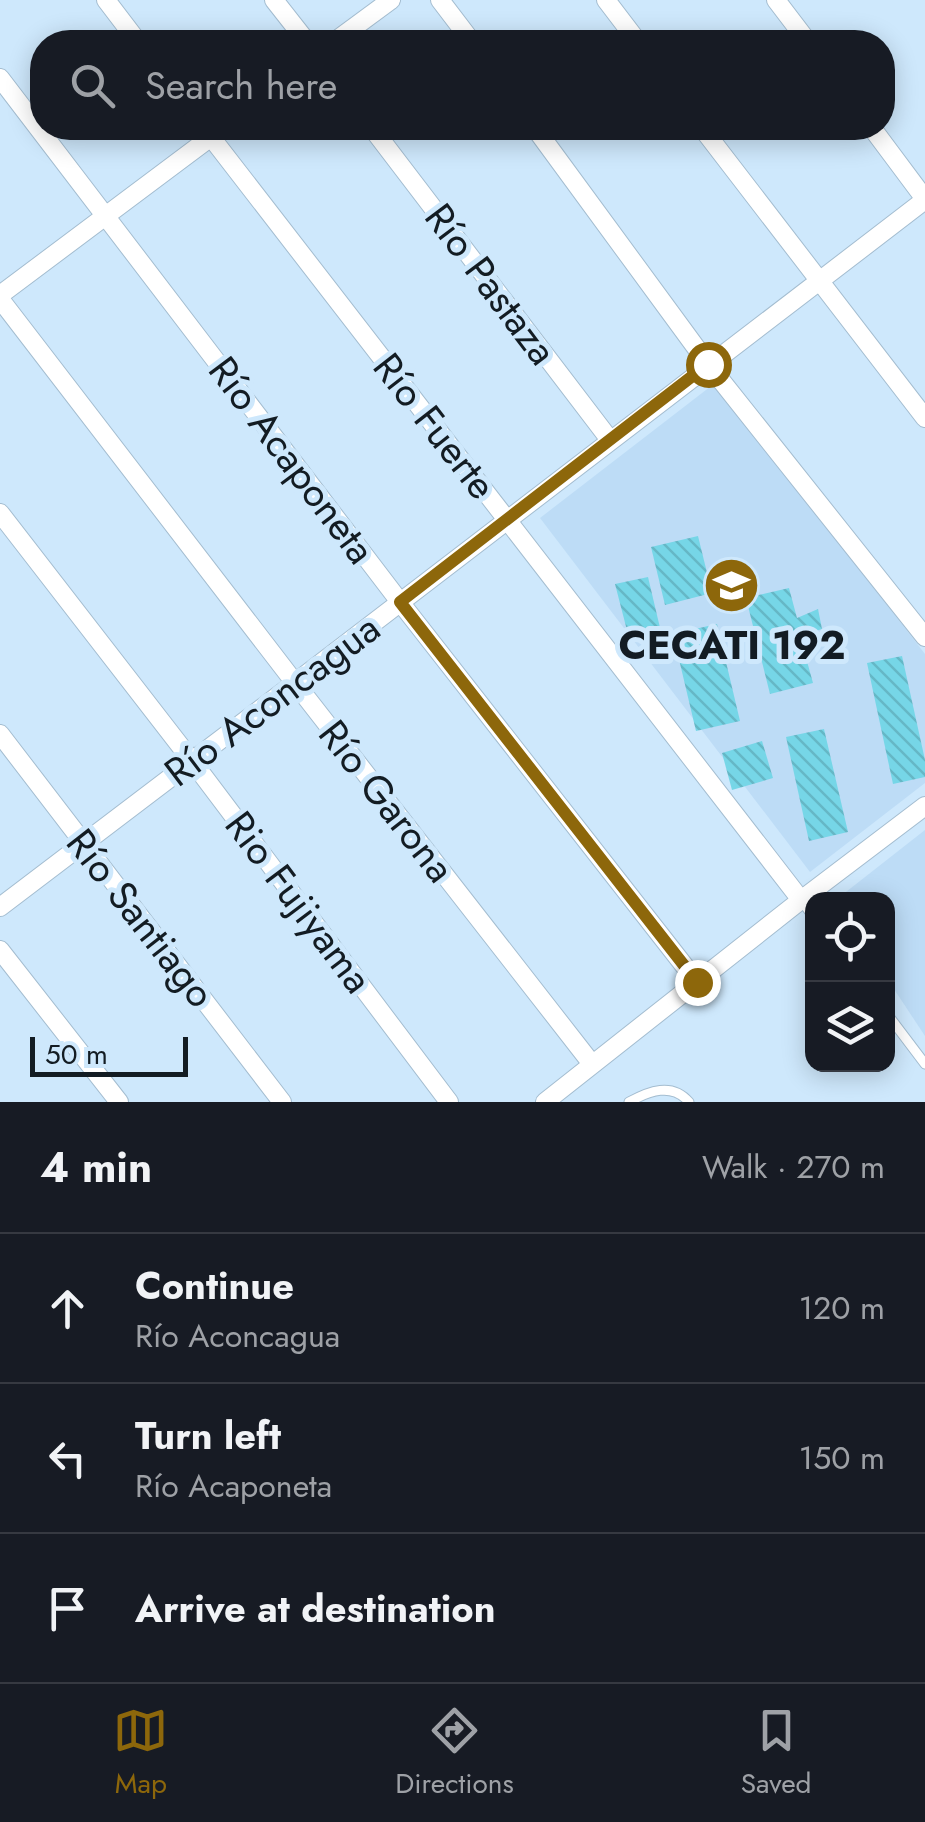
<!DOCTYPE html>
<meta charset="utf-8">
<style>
body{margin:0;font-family:Jost,sans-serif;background:#20242c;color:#f1f3f6}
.controls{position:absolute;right:30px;bottom:30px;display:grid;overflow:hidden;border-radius:20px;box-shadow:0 5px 25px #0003}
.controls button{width:90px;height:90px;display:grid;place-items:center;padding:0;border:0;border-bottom:2px solid #363941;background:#171b24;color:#f1f3f6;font:50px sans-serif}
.scale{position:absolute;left:30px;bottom:25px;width:158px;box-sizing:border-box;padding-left:10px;border:5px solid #131c23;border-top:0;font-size:28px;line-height:35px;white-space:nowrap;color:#131c23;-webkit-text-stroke:8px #cee8fc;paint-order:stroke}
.stop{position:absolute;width:30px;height:30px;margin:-22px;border:8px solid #8d670b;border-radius:50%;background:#fff}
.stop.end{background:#8d670b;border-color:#fff;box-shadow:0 2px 10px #0008}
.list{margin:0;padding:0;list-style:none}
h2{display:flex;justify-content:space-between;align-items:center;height:130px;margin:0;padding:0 40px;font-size:42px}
h2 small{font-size:32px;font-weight:400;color:#9ea1a6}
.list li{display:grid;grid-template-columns:65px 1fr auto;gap:30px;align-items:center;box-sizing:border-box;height:150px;padding:0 40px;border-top:2px solid #363941}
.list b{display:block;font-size:38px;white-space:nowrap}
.list p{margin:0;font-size:32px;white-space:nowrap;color:#9ea1a6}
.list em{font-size:32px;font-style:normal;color:#9ea1a6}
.icon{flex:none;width:55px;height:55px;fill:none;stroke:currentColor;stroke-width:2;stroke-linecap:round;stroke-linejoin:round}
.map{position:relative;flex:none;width:925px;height:1102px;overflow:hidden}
.search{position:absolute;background:#171b24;box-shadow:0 5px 25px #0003;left:30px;right:30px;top:30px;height:110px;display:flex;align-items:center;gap:25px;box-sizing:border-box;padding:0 35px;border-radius:40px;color:#9ea1a6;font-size:38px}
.sheet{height:580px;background:#171b24}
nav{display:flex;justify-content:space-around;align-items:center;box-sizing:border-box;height:140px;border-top:2px solid #363941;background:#171b24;font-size:28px;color:#9ea1a6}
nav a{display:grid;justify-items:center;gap:5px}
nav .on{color:#8d670b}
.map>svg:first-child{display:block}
.built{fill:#bddcf6}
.building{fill:url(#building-back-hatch)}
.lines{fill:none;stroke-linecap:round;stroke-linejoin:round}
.lane-casing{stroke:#a4bdd0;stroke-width:11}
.street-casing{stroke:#a4bdd0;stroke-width:20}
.lane{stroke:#fff;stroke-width:9}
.street{stroke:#fff;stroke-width:18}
.route{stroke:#8d670b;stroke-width:12}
.labels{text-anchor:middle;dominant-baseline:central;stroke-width:10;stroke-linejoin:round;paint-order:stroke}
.street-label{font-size:40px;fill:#131c23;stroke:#cee8fc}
.poi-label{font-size:40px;font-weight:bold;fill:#131c23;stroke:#cee8fc}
</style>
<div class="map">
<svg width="925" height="1102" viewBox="0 0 925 1102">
<defs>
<pattern id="building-back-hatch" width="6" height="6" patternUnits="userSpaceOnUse" patternTransform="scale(2.5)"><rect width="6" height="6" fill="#76d6e7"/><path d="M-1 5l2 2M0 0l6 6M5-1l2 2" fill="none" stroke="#65b7c6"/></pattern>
</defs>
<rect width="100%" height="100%" fill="#cee8fc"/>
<g class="built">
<path d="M715 383 925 654V783L810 872 540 518Z"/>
<path d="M925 830V1036L888 980V899H837Z"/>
</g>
<g class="building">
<path d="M698 536 712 593 665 605 651 547Z"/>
<path d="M648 577 661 632 630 642 615 584Z"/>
<path d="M789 588 797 618 818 609 822 629 800 636 813 683 770 694 746 598Z"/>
<path d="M717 624 740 721 696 731 673 634Z"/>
<path d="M902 656 925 760V777L893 784 867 663Z"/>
<path d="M824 729 848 832 809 841 786 737Z"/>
<path d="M762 741 773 778 732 790 722 753Z"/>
</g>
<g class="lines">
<defs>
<g id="lane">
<path d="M801 900 812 915"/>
<path d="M888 1015 925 1064"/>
<path d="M629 1102C649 1091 672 1082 689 1102"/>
</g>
<g id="street">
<path d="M106 0 138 42"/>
<path d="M274 0 307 42"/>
<path d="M440 0 472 42"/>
<path d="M606 0 638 42"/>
<path d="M776 0 808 42"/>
<path d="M334 42 391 0"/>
<path d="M0 78 400 602 697 982"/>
<path d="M204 128 801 900"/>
<path d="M372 128 610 440"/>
<path d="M535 128 708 364 925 637"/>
<path d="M702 128 925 418"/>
<path d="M872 128 925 199"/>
<path d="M0 295 223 128"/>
<path d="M0 299 295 683 592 1064"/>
<path d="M0 513 192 761 449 1102"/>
<path d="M0 734 282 1102"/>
<path d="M0 907 295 683 925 200"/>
<path d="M0 950 119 1102"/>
<path d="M545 1102 801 900 925 806"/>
</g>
</defs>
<use href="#lane" class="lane-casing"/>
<use href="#street" class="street-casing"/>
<use href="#lane" class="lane"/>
<use href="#street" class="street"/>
</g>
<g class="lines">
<path class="route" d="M697 982 400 602 708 364"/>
</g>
<defs>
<symbol id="school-disc" viewBox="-11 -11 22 22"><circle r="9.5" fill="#8d670b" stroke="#cee8fc"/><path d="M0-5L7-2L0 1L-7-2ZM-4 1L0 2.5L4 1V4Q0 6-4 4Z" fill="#fff"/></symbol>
</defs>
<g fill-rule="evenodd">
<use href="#school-disc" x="700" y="554" width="63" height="63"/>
</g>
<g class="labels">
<g class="street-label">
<text transform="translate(491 284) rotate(53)">Río Pastaza</text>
<text transform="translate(435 426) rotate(52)">Río Fuerte</text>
<text transform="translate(292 460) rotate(53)">Río Acaponeta</text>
<text transform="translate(272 700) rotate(-37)">Río Aconcagua</text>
<text transform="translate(387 801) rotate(52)">Río Garona</text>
<text transform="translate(299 902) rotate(53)">Rio Fujiyama</text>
<text transform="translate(141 918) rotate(52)">Río Santiago</text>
</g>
<g class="poi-label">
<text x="732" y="645">CECATI 192</text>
</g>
</g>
</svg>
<div class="controls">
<button><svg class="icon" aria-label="locate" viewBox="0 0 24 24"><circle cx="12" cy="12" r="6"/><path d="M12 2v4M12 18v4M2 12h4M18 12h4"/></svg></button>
<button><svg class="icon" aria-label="layers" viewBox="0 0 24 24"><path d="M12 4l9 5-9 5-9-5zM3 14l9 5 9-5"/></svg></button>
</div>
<div class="scale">50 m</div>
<div class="stop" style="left:708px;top:364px"></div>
<div class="stop end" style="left:697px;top:982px"></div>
<div class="search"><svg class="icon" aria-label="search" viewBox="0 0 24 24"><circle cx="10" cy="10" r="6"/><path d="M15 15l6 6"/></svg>Search here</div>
</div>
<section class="sheet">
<h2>4 min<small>Walk · 270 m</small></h2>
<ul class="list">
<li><svg class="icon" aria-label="ahead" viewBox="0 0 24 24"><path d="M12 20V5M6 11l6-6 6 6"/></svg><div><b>Continue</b><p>Río Aconcagua</p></div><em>120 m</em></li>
<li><svg class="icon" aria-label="left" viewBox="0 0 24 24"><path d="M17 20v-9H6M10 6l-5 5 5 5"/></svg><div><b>Turn left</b><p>Río Acaponeta</p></div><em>150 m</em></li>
<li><svg class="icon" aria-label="arrive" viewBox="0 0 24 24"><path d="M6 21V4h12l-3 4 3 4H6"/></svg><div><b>Arrive at destination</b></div></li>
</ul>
</section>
<nav>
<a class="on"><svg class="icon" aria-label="map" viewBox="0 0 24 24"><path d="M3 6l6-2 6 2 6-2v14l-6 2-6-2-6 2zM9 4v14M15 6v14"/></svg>Map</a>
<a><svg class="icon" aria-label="directions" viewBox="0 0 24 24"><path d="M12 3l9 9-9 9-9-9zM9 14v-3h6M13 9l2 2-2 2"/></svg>Directions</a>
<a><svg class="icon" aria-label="saved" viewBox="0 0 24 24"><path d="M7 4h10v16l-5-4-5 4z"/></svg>Saved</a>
</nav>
